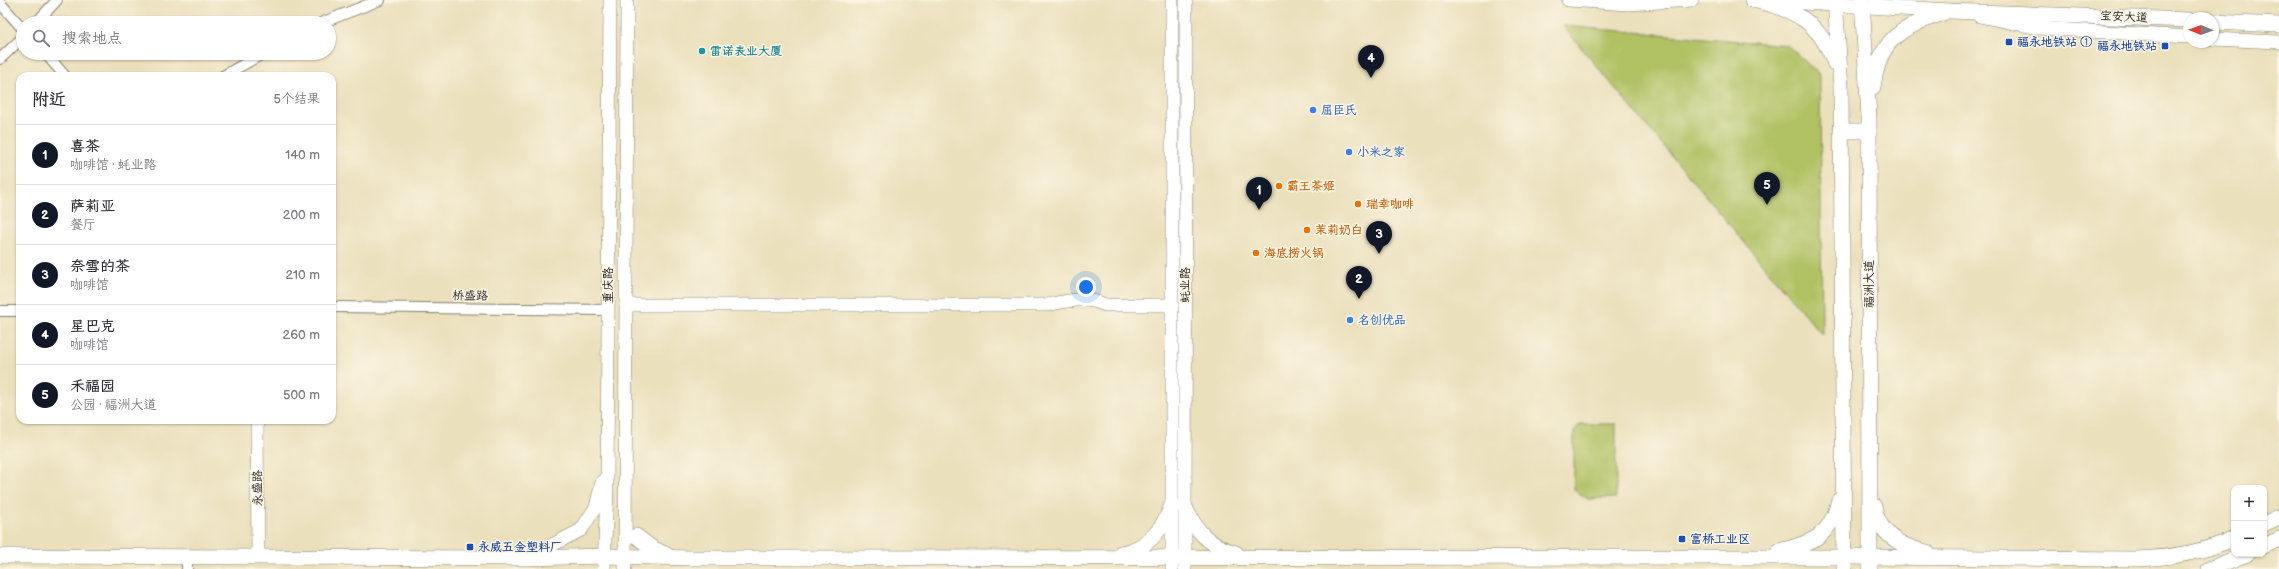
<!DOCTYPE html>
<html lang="zh">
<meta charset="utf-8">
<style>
body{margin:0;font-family:"Balsamiq Sans","LXGW WenKai TC",sans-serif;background:#f2f2f3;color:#2b2b33}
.controls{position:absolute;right:12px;bottom:12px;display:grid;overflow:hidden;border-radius:8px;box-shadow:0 1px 3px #0004}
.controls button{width:36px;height:36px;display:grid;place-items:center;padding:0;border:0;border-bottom:1px solid #e1e1e2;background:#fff;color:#2b2b33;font:20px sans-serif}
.compass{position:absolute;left:2183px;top:12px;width:36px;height:36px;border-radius:50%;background:#fff;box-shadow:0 1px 3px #0004;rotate:271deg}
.you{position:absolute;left:1086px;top:287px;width:14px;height:14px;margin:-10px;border:3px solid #fff;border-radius:50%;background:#1a73e8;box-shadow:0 0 0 6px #1a73e833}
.badge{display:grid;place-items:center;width:26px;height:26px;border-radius:50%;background:#111827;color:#fff;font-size:13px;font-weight:700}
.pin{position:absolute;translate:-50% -33px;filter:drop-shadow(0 1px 2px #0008)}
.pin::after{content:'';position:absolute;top:21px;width:14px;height:12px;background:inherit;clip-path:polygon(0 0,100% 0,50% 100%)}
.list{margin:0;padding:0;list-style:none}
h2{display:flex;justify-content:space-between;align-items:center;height:52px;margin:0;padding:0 16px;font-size:17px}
h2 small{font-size:13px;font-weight:400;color:#7c7c81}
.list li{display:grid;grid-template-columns:26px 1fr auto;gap:12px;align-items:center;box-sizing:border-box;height:60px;padding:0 16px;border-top:1px solid #e1e1e2}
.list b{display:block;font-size:15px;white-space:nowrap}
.list p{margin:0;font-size:13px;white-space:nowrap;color:#7c7c81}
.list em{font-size:13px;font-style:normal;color:#7c7c81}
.icon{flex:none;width:22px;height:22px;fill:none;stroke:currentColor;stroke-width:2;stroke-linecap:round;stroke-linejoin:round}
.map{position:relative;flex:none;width:2279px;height:569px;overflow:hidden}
.search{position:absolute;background:#fff;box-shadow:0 1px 3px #0004;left:16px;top:16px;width:320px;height:44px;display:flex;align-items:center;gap:10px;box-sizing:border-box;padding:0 14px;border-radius:22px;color:#7c7c81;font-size:15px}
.panel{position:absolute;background:#fff;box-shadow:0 1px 3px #0004;left:16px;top:72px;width:320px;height:352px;border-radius:12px}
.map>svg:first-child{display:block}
.green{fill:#b0c164;stroke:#666e40}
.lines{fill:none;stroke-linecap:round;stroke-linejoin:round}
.street-casing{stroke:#837e6c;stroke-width:12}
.secondary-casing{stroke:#837e6c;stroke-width:14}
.primary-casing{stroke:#837e6c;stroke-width:16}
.street{stroke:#fff;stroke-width:10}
.secondary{stroke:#fff;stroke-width:13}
.primary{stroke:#fff;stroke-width:15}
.transit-dot{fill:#1a4fb4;stroke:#fcf5e5;stroke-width:1.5}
.culture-dot{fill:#0f9aa8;stroke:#fcf5e5;stroke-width:1.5}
.shop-dot{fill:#3f7fe0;stroke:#fcf5e5;stroke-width:1.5}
.food-dot{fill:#e8710a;stroke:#fcf5e5;stroke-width:1.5}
.labels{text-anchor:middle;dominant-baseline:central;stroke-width:3;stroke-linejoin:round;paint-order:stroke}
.street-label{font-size:12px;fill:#1c1c1c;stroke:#fcf5e5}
.transit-label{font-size:12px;font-weight:bold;fill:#164399;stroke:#fcf5e5;text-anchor:start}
.culture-label{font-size:12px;font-weight:bold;fill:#0d838f;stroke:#fcf5e5;text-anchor:start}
.shop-label{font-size:12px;font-weight:bold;fill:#366cbe;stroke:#fcf5e5;text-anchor:start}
.food-label{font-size:12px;font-weight:bold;fill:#c56008;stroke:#fcf5e5;text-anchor:start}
</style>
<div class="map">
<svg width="2279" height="569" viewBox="0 0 2279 569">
<rect width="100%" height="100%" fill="#fcf5e5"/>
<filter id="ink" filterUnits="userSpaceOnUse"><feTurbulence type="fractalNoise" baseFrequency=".025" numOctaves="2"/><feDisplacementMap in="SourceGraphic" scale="8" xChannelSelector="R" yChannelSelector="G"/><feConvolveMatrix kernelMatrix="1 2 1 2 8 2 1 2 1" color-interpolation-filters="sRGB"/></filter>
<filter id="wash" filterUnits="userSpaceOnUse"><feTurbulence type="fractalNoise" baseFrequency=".012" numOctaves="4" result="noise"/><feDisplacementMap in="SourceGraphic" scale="16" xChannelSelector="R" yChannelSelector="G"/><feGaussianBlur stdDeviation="0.9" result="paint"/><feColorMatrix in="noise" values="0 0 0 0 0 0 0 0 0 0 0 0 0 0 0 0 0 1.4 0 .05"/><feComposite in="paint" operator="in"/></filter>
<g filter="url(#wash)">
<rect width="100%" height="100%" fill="#eae0bc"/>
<g class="green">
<path d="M1563 26 1787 45 1820 75 1822 335Z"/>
<path d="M1580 424H1616V498L1588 499 1574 490V431Z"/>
</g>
</g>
<g filter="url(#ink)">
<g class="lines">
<defs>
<g id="street">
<path d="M0 3 23 29"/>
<path d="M36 23 57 0"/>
<path d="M321 23 380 0"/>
<path d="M45 53 65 76"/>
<path d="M0 59 23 37"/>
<path d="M223 76 264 53"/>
<path d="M332 307 608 310"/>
<path d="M0 311H20"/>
<path d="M187 557V569"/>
</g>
<g id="secondary">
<path d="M1172 0V569"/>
<path d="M1568 0 1628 4 1692 0"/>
<path d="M1979 16 2038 28 2189 37"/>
<path d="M2213 39 2279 42"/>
<path d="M626 305H1047C1066 301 1087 296 1105 305H1172"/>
<path d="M257 420 258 557"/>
<path d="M527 558 581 530 596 507 602 482"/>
<path d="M604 569 607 489 610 0"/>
<path d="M625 569 627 0"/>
<path d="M1185 569 1186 0"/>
</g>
<g id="primary">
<path d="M1752 0C1795 9 1820 22 1835 64"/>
<path d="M1770 0 1950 11 2189 20"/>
<path d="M1835 0 1841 87 1844 569"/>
<path d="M1862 0 1869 118 1870 569"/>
<path d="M2213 22 2279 25"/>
<path d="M1873 87C1880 38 1899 29 1943 13"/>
<path d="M1841 131H1869"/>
<path d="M1184 505C1195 530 1208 546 1236 553"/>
<path d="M1874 506C1878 534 1901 547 1927 552"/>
<path d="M2264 524 2279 517"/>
<path d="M636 536 652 548 667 555"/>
<path d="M2264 546 2279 539"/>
<path d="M1779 551C1813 543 1831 536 1839 500"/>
<path d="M1121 553C1148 549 1163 529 1172 505"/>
<path d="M0 556 527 558 605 556 691 558 1844 557 2136 559C2171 558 2203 553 2234 538"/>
<path d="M2209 569 2247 554"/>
</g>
</defs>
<use href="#street" class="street-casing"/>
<use href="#secondary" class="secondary-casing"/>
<use href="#primary" class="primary-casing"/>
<use href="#street" class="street"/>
<use href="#secondary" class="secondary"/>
<use href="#primary" class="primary"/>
</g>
</g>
<g class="transit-dot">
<rect x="2005" y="38" width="8" height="8" rx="2"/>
<rect x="2161" y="42" width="8" height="8" rx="2"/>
<rect x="1678" y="535" width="8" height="8" rx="2"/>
<rect x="466" y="543" width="8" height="8" rx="2"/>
</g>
<circle class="culture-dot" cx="702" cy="51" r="4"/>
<g class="shop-dot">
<circle cx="1313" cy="110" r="4"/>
<circle cx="1349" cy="152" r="4"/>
<circle cx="1350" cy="320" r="4"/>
</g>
<g class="food-dot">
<circle cx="1279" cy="186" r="4"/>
<circle cx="1358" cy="204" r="4"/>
<circle cx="1307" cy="230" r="4"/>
<circle cx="1256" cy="253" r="4"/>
</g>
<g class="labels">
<g class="street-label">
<text transform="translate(2124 17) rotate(3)">宝安大道</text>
<text transform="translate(1869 284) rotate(-90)">福洲大道</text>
<text transform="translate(608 285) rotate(-90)">重庆路</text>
<text transform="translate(1185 285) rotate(-90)">蚝业路</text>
<text transform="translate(470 296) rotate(1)">桥盛路</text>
<text transform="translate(258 488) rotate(-91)">永盛路</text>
</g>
<g class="transit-label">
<text x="2017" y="42">福永地铁站 ①</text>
<text x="2157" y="46" text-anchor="end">福永地铁站</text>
<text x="1690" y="539">富桥工业区</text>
<text x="478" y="547">永威五金塑料厂</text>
</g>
<g class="culture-label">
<text x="710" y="51">雷诺表业大厦</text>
</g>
<g class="shop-label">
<text x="1321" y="110">屈臣氏</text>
<text x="1357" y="152">小米之家</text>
<text x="1358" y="320">名创优品</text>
</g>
<g class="food-label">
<text x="1287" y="186">霸王茶姬</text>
<text x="1366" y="204">瑞幸咖啡</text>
<text x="1315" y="230">茉莉奶白</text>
<text x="1264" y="253">海底捞火锅</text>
</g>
</g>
</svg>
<div class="controls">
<button>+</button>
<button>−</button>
</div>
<svg class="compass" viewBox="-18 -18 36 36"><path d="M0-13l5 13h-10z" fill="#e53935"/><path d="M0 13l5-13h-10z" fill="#7c7c81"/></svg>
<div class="you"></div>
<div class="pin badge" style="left:1259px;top:210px">1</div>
<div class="pin badge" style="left:1359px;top:299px">2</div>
<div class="pin badge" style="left:1379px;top:254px">3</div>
<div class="pin badge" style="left:1371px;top:78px">4</div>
<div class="pin badge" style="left:1767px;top:205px">5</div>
<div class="search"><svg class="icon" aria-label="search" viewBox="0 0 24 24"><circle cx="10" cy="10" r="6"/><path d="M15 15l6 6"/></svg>搜索地点</div>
<section class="panel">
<h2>附近<small>5个结果</small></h2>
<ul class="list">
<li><span class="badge">1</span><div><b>喜茶</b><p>咖啡馆 · 蚝业路</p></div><em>140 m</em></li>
<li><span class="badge">2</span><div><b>萨莉亚</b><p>餐厅</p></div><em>200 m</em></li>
<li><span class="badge">3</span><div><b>奈雪的茶</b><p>咖啡馆</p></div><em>210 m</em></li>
<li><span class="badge">4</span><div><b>星巴克</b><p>咖啡馆</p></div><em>260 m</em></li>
<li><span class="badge">5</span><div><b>禾福园</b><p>公园 · 福洲大道</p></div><em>500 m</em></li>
</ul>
</section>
</div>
